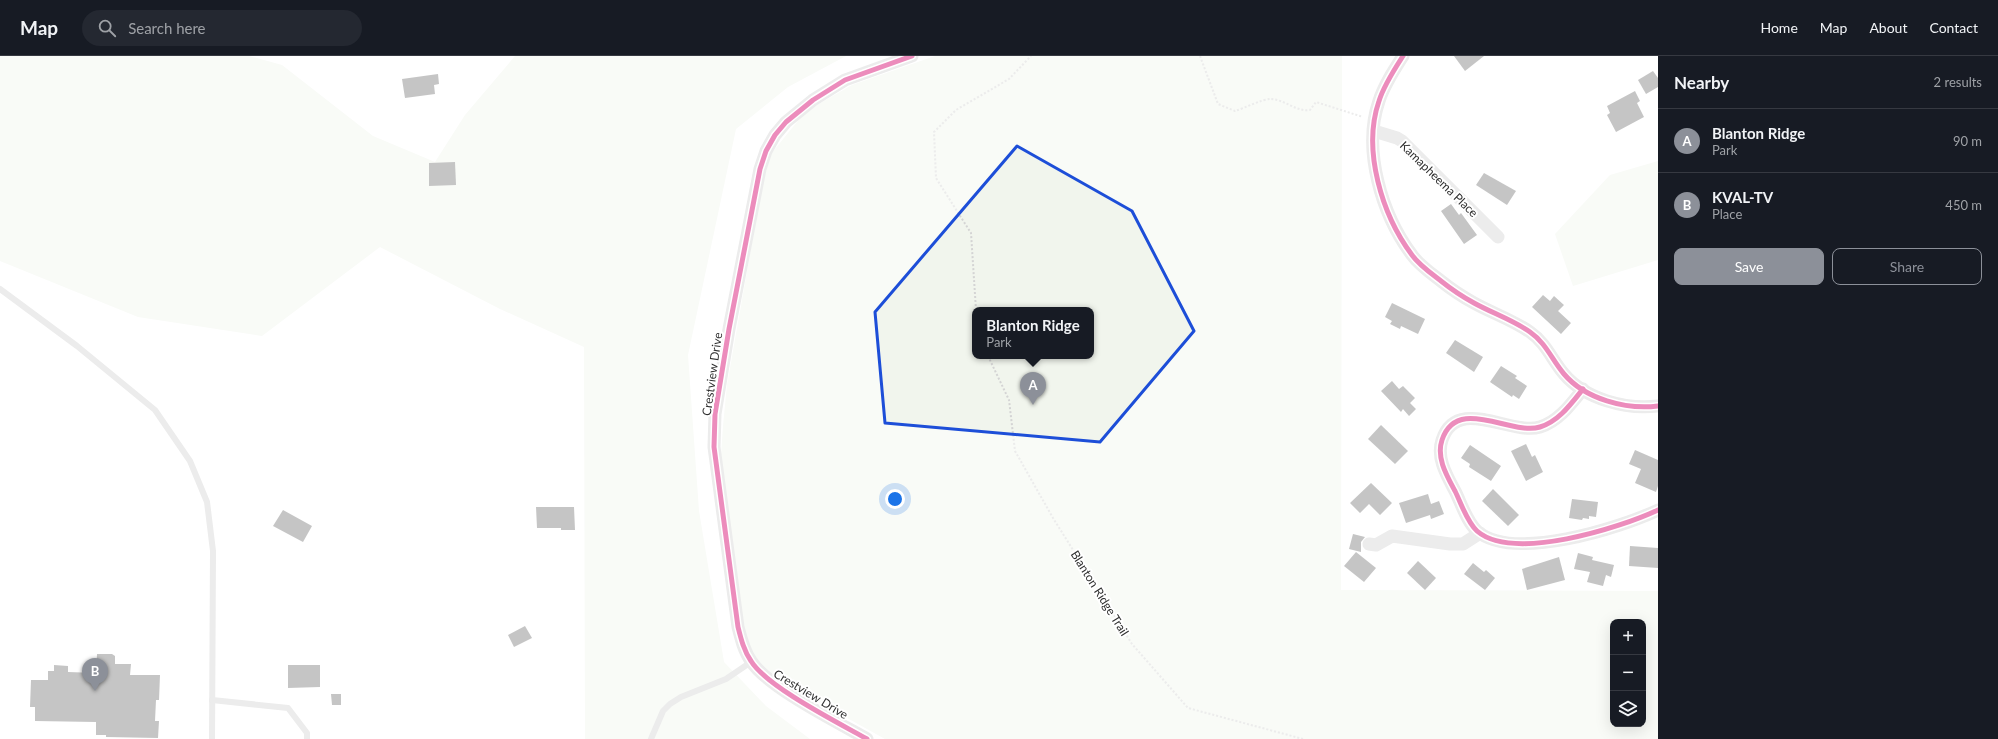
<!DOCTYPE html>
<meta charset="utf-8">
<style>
body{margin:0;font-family:Lato,sans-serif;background:#242831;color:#f1f3f6}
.controls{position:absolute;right:12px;bottom:12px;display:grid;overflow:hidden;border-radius:8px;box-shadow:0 4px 16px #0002}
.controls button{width:36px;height:36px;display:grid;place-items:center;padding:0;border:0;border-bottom:1px solid #363941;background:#171b24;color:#f1f3f6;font:20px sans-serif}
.you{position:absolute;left:895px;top:443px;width:14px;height:14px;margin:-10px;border:3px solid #fff;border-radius:50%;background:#1a73e8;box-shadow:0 0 0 6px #1a73e833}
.badge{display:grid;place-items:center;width:26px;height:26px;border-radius:50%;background:#8c9099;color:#fff;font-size:13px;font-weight:700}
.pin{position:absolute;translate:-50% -33px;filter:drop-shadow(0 1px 2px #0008)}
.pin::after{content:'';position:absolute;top:21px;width:14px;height:12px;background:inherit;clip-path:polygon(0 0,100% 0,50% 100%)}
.popup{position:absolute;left:972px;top:251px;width:122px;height:52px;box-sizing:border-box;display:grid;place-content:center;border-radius:8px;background:#171b24;filter:drop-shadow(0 1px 3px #0005);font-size:13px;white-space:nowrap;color:#9ea1a6}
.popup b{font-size:15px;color:#f1f3f6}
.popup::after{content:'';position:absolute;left:50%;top:100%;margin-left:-8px;border:8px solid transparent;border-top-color:#171b24}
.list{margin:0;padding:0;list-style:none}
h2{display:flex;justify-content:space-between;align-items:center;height:52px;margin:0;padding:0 16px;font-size:17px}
h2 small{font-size:13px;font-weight:400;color:#9ea1a6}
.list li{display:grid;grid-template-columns:26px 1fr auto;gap:12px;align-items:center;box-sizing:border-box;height:64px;padding:0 16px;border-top:1px solid #363941}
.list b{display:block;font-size:15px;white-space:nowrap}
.list p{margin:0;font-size:13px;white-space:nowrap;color:#9ea1a6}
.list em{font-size:13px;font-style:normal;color:#9ea1a6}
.actions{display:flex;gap:8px;padding:12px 16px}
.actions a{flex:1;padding:9px 0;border:1px solid #8c9099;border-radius:8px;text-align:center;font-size:14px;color:#8c9099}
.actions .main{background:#8c9099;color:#fff}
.icon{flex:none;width:22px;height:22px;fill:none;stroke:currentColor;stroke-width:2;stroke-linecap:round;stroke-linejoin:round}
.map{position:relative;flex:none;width:1658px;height:683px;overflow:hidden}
header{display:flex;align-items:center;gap:24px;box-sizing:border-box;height:56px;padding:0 20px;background:#171b24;border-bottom:1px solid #363941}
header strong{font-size:19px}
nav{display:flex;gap:22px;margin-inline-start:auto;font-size:14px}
.search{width:280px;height:36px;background:#242831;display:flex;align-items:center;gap:10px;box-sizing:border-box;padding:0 14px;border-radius:22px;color:#9ea1a6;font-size:15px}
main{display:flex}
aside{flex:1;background:#171b24}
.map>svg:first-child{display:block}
.green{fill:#f1f5ed;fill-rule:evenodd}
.building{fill:#7f7f7f}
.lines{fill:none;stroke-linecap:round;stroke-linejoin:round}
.path{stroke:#d4d4d4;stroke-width:2;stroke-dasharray:2 2;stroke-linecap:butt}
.service{stroke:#d4d4d4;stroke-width:6}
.minor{stroke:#d4d4d4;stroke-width:13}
.cycleway-casing{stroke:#fff;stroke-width:8}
.cycleway{stroke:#d6006c;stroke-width:5}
.marked{fill:none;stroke:#1d4ed8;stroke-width:3;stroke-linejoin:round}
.labels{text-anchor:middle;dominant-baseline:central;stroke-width:4;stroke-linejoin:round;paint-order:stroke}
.street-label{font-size:12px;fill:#303030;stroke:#fff}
</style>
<header>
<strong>Map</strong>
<div class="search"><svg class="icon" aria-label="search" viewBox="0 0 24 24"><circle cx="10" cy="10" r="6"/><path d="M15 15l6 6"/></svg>Search here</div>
<nav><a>Home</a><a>Map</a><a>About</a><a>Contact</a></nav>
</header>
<main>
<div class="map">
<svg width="1658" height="683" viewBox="0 0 1658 683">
<rect width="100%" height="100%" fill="#fff"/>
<g class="green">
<path d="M0 0H249L282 9 373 80 435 106 465 59 515 0H846L788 31 736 73 688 299 699 455 724 606 766 650 810 683H585L584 291 500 253 380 191 262 280 138 261 0 205Z"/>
<path d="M935 0H1342L1341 534 1658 535V683H885L786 628 764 613 754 601 747 584 742 560 721 399 723 370 727 329 764 119 771 98 801 61 817 49 852 29ZM975 254H1091V300H975ZM1613 566H1643V668H1613Z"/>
<path d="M1658 105V204L1573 230 1555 178 1610 119Z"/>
</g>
<g class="building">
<path d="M1454 0H1484L1465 15Z"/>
<path d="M1653 15 1658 22V31L1646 38 1638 24Z"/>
<path d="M438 18 439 28 434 29 435 38 405 42 402 23Z"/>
<path d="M1635 35 1640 45 1637 47 1644 61 1616 76 1607 59 1610 57 1607 50Z"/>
<path d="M455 106 456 129 429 130V107Z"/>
<path d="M1484 117 1516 135 1507 149 1476 129Z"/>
<path d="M1451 148 1459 159 1461 157 1477 179 1464 188 1441 155Z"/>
<path d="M1543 239 1550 245 1554 240 1564 249 1558 255 1571 267 1561 278 1532 251Z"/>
<path d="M1392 247 1425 263 1418 278 1401 270 1400 273 1390 268 1392 265 1385 261Z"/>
<path d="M1455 284 1483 301 1474 316 1446 297Z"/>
<path d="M1501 310 1517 320 1515 322 1527 330 1519 343 1513 339 1512 341 1490 326Z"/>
<path d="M1392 325 1399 333 1403 330 1415 342 1410 347 1416 353 1409 360 1403 353 1401 356 1381 335Z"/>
<path d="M1381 369 1408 395 1395 408 1368 383Z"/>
<path d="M1526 388 1532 401 1535 399 1543 416 1526 425 1511 395Z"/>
<path d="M1470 389 1501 410 1491 425 1469 411 1470 408 1461 402Z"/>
<path d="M1635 394 1658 404V430L1656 436 1635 427 1641 413 1629 408Z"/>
<path d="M1371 427 1392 447 1380 459 1369 448 1360 457 1350 447Z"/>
<path d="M1493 433 1519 459 1508 470 1482 445Z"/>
<path d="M1428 438 1431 448 1439 445 1444 458 1431 463 1430 459 1406 467 1399 447Z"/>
<path d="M1572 443 1598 446 1596 461 1589 460V463L1583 462 1582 464 1569 462Z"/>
<path d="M536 451H574L575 474H561V472H537Z"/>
<path d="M283 454 312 470 303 486 273 470Z"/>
<path d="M1353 478 1365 481 1361 486V496L1349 493Z"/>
<path d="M1630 490 1658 492V512L1629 510Z"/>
<path d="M1356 496 1376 512 1364 526 1344 510Z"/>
<path d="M1578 497 1593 501 1592 504 1614 509 1611 521 1606 519 1603 530 1587 526 1590 516 1574 513Z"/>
<path d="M1559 501 1565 524 1527 534 1522 513Z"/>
<path d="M1418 505 1436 522 1425 534 1407 517Z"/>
<path d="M1473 507 1484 516 1486 514 1495 522 1485 534 1464 518Z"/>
<path d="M525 570 532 582 514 591 508 579Z"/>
<path d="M97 598H112L115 600V608H131L130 619H160L159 644H156L155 665H159L158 682 106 681V679H96V666L35 665V651H30L31 624H48V615H54V609L68 610V616L96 617Z"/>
<path d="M288 609H320V631L288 632Z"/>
<path d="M331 638H341V649H332Z"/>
</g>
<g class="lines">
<g class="path">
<path d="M1200 0 1218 48 1235 55C1245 52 1262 43 1271 43 1286 44 1296 56 1310 54L1316 46 1363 61"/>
<path d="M976 254 971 177 936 122 934 76 956 54 1009 23 1031 0"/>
<path d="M988 300 1009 344 1015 395 1053 462 1132 588 1188 652 1303 683"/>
</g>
<g class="service">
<path d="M0 233 77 290 155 354 190 405 207 446 213 495 212 683"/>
<path d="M212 644 288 652 307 677V683"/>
<path d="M651 683 663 655 670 648 681 641 726 623 751 606"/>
</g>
<g class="minor">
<path d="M1403 0C1394 14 1384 29 1379 45 1362 94 1382 159 1412 199 1419 209 1432 218 1441 225 1451 233 1463 241 1474 247 1492 257 1513 264 1530 276 1546 287 1552 304 1564 318 1585 343 1626 354 1658 350"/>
<path d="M1374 75 1397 82 1402 85 1498 181"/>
<path d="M1583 333C1571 348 1559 365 1540 371 1511 380 1457 339 1442 384 1436 402 1447 420 1455 435 1461 447 1467 466 1477 475 1513 506 1620 472 1658 454"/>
<path d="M1369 488 1376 489 1392 480 1450 488H1463L1480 477"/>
<path d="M867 683C839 667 767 631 751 605 744 595 741 583 738 571L714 391 715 358 729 273 760 113 766 95 775 79 786 66 813 44 845 24 912 0"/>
</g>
<defs>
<g id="cycleway">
<path d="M1403 0C1394 14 1384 29 1379 45 1362 94 1382 159 1412 199 1419 209 1432 218 1441 225 1451 233 1463 241 1474 247 1492 257 1513 264 1530 276 1546 287 1552 304 1564 318 1585 343 1626 354 1658 350"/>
<path d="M1583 333C1571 348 1559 365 1540 371 1511 380 1457 339 1442 384 1436 402 1447 420 1455 435 1461 447 1467 466 1477 475 1513 506 1620 472 1658 454"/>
<path d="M867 683C839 667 767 631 751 605 744 595 741 583 738 571L714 391 715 358 729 273 760 113 766 95 775 79 786 66 813 44 845 24 912 0"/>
</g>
</defs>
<use href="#cycleway" class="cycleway-casing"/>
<use href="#cycleway" class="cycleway"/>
</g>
<path d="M0 0H1658V683H0ZM1017 90 1132 155 1194 275 1100 386 885 367 875 256Z" fill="#fff" fill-opacity=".55" fill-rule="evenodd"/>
<path class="marked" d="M1017 90 1132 155 1194 275 1100 386 885 367 875 256Z"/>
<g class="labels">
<g class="street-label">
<text transform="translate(1439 123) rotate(44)">Kamapheema Place</text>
<text transform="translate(712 318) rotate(-82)">Crestview Drive</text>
<text transform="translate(1100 537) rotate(58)">Blanton Ridge Trail</text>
<text transform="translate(811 638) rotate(31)">Crestview Drive</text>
</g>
</g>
</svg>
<div class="controls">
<button>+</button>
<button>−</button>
<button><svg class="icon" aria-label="layers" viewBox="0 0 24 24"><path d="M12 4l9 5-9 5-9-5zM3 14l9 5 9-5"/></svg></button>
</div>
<div class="you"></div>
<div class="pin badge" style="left:1033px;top:349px">A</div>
<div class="popup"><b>Blanton Ridge</b>Park</div>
<div class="pin badge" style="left:95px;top:635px">B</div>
</div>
<aside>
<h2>Nearby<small>2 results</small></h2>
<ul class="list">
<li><span class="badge">A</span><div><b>Blanton Ridge</b><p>Park</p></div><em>90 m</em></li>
<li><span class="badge">B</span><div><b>KVAL-TV</b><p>Place</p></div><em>450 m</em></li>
</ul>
<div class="actions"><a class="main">Save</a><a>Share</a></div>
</aside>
</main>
